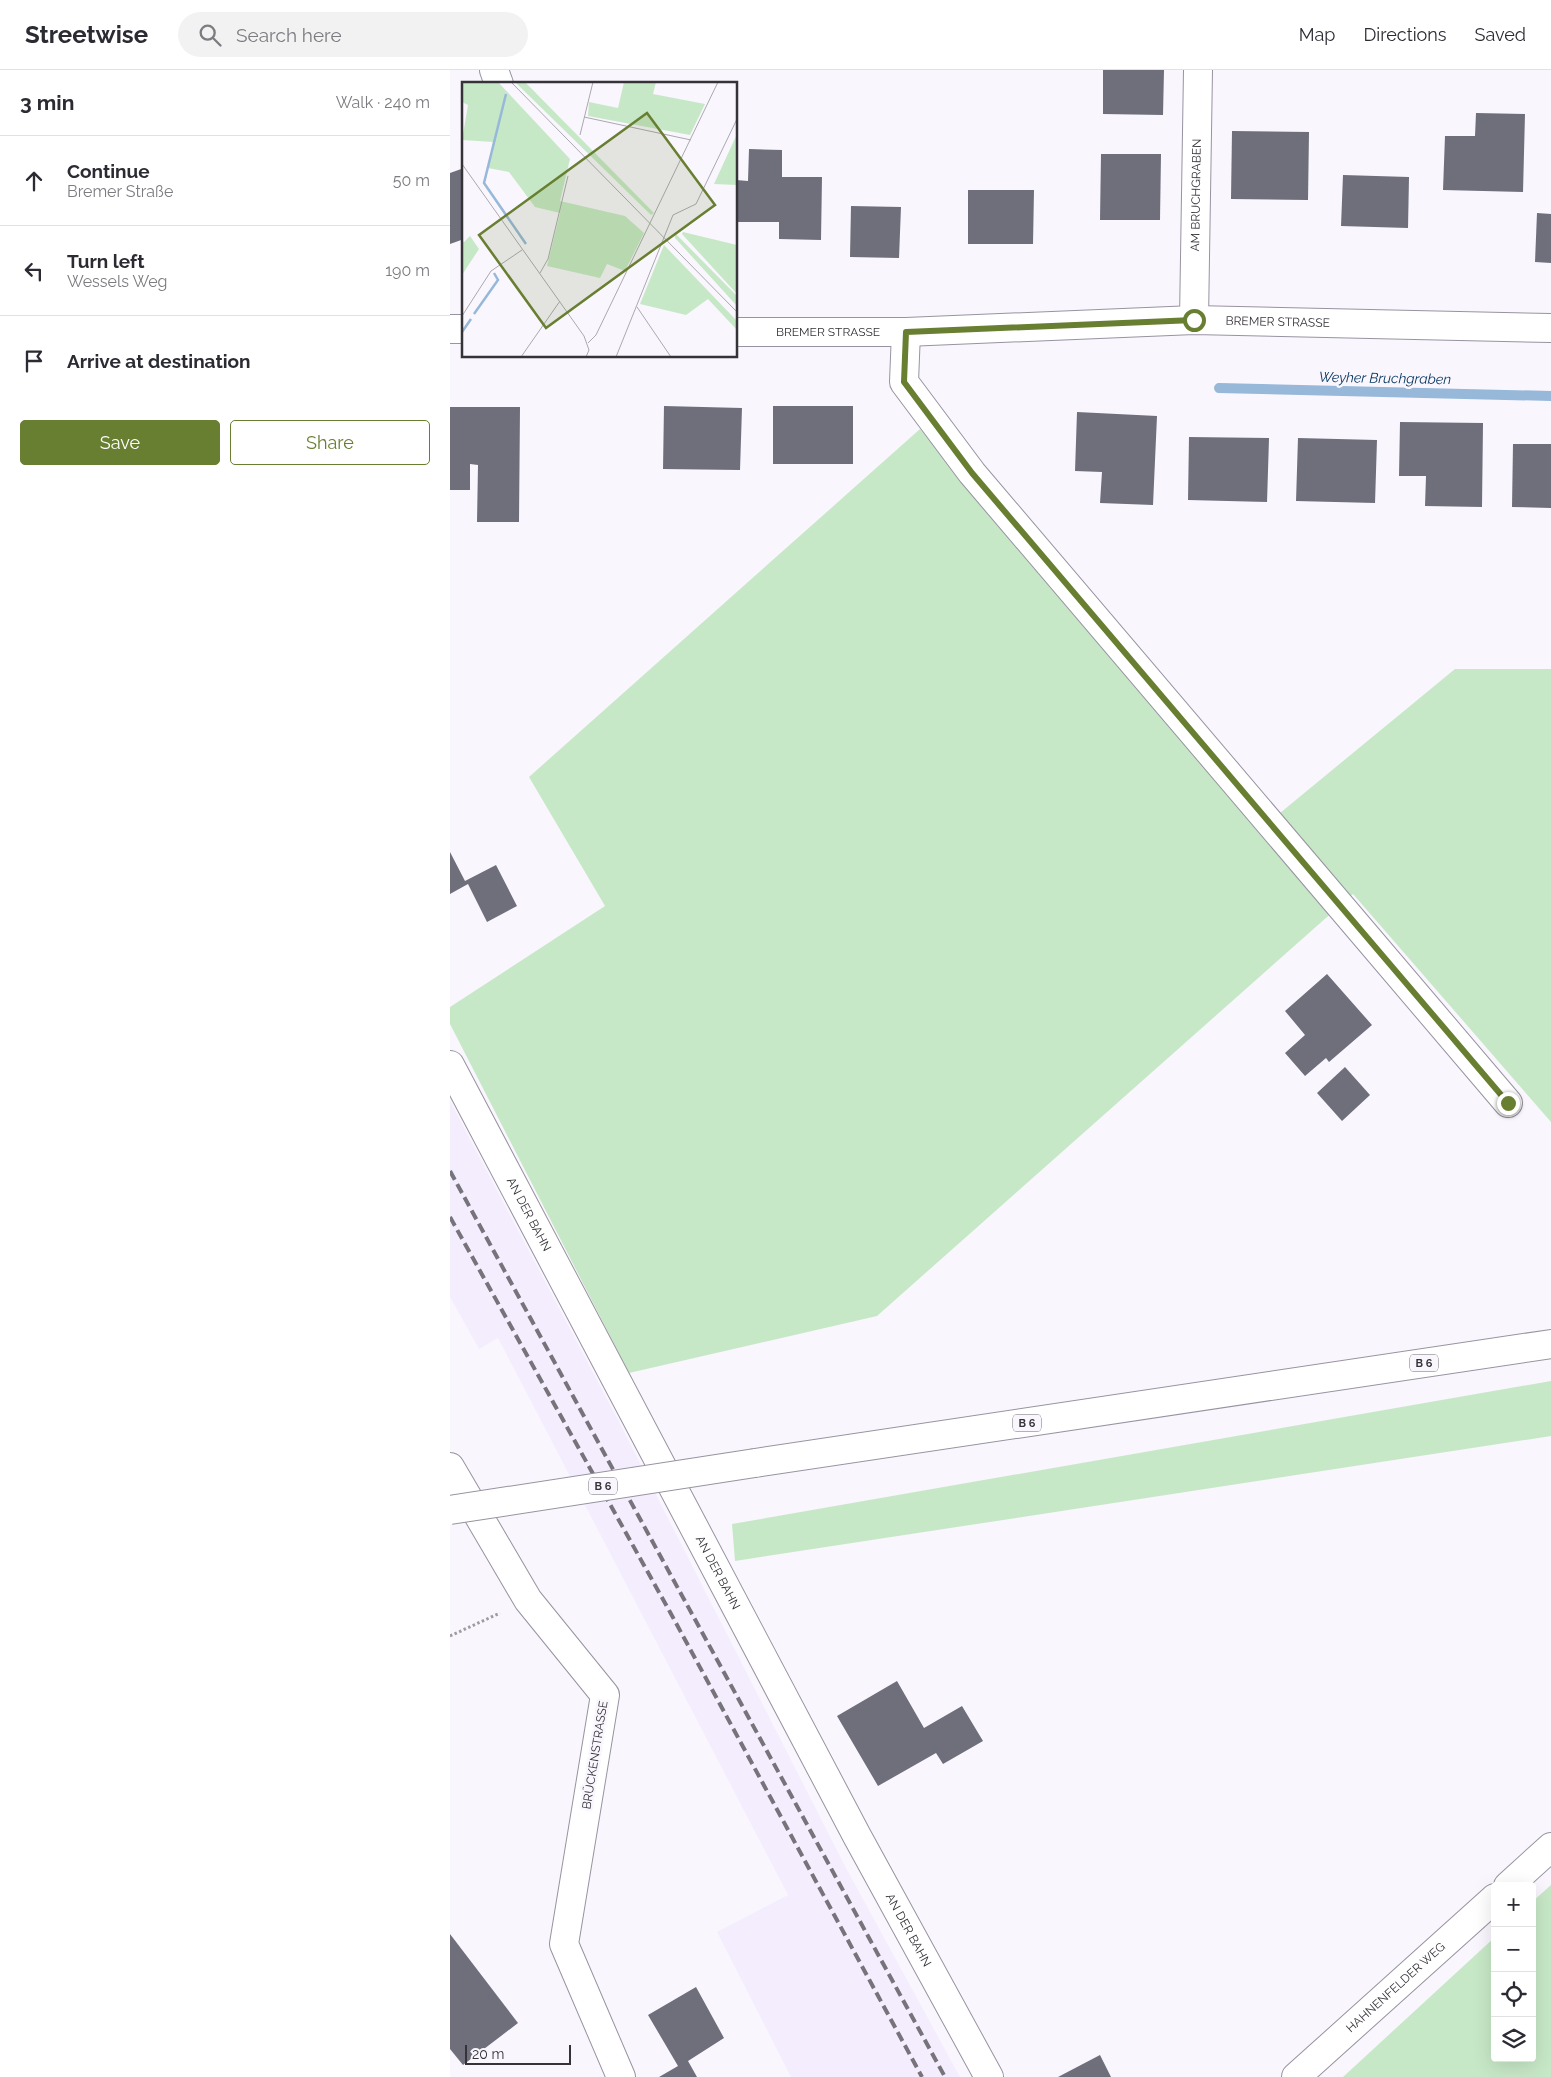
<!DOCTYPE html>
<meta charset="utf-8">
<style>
body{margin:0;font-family:Raleway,sans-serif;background:#f2f2f3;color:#2b2b33}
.controls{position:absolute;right:15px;bottom:15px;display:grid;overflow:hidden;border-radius:5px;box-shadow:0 5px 20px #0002}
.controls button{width:45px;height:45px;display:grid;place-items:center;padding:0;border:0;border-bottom:1px solid #e1e1e2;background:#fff;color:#2b2b33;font:25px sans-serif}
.scale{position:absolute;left:15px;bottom:12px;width:106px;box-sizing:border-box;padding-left:5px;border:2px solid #353238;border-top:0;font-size:14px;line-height:18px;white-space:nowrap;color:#353238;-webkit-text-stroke:4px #f9f6fe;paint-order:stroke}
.stop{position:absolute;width:15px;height:15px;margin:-11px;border:4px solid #687e30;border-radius:50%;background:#fff}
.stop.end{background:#687e30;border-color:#fff;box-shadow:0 1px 5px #0008}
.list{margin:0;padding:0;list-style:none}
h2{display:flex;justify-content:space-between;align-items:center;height:65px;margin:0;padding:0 20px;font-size:21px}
h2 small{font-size:16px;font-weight:400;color:#7c7c81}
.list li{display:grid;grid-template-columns:32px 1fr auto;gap:15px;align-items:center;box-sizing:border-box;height:90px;padding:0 20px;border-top:1px solid #e1e1e2}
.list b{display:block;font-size:19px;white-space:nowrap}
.list p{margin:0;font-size:16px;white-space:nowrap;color:#7c7c81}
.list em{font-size:16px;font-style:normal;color:#7c7c81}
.actions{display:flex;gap:10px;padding:15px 20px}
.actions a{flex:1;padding:11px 0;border:1px solid #687e30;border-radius:5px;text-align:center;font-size:18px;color:#687e30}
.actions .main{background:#687e30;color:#fff}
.icon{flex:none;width:28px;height:28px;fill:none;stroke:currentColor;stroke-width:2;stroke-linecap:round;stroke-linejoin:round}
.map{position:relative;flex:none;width:1101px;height:2007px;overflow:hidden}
header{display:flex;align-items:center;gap:30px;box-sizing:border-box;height:70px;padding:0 25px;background:#fff;border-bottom:1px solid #e1e1e2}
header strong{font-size:24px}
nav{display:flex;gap:28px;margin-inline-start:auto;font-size:18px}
.search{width:350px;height:45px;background:#f2f2f3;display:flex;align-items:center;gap:12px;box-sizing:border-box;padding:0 18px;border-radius:28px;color:#7c7c81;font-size:19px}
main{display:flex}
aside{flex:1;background:#fff}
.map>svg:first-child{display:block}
.built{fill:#f4edfe}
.green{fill:#c7e8c7}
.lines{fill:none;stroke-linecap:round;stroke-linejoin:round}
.stream{stroke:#97b8d9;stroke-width:10}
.building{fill:#6e6f7b}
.minor-casing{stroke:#9893a0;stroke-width:30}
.primary-casing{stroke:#9893a0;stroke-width:30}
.path{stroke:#9e9ba2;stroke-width:3;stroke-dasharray:2.5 2.5;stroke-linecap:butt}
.minor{stroke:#fff;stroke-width:28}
.primary{stroke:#fff;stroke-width:28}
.rail{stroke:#76737a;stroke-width:4;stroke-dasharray:10 5;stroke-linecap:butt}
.primary-bridge-casing{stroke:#9893a0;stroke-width:30;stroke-linecap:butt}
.primary-bridge{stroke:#fff;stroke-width:28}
.route{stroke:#687e30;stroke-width:6}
.labels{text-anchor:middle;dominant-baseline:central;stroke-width:5;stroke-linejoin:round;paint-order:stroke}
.shield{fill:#f9f6fe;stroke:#706d73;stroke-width:1}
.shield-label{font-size:11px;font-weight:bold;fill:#353238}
.street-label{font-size:12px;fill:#353238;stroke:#f9f6fe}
.water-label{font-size:14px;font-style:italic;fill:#00325c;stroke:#f9f6fe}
.inset-river{fill:none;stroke:#97b8d9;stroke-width:2.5}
.inset-road{fill:none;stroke:#aba8af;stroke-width:1}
.view{fill:#687e30;fill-opacity:0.15;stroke:#687e30;stroke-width:2.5}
.inset-edge{fill:none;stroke:#353238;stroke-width:2.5}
</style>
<header>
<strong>Streetwise</strong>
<div class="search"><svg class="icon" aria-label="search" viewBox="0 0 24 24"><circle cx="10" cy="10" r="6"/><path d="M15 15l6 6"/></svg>Search here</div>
<nav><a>Map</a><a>Directions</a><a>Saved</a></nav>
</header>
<main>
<aside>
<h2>3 min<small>Walk · 240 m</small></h2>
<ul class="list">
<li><svg class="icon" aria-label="ahead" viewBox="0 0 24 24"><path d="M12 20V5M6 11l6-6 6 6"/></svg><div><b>Continue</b><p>Bremer Straße</p></div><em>50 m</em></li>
<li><svg class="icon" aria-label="left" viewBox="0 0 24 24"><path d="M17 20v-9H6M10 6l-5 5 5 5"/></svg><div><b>Turn left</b><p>Wessels Weg</p></div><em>190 m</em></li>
<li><svg class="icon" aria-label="arrive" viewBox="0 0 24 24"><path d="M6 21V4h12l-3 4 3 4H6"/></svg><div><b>Arrive at destination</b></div></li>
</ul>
<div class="actions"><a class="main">Save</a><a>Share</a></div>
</aside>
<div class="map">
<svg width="1101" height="2007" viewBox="0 0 1101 2007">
<rect width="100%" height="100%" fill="#f9f6fe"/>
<path class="built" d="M0 1031 168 1350 395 1796 510 2007H341L267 1862 338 1825 48 1268 29 1279 0 1227Z"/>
<g class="green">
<path d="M470 359 813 757 1005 599H1101V1052L903 824 427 1246 179 1303 0 954V937L155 836 79 707Z"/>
<path d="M1101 1311V1366L285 1491 282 1454Z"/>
<path d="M1101 1815V2007H893L1045 1867V1988H1082V1832Z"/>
</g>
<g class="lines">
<path class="stream" d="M769 318 1101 326"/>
</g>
<g class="building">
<path d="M653 0H714L713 45 653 44Z"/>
<path d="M1026 43 1075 44 1073 122 993 120 995 66H1025Z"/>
<path d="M782 61 859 62 858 130 781 129Z"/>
<path d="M299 79 332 80V107H372L371 170 329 169V152H286V110L298 111Z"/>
<path d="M651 84H711L710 150H650Z"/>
<path d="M14 98V169L0 174V103Z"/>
<path d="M893 105 959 107 958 158 891 156Z"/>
<path d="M518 120H584L583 174H518Z"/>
<path d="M401 136 451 137 449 188 400 187Z"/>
<path d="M1087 143 1101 144V193L1085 192Z"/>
<path d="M214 336 292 338 290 400 213 399Z"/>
<rect x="323" y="336" width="80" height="58"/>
<path d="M0 337H70L69 452H27L28 395 20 394V420H0Z"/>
<path d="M627 342 707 346 703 435 650 433 652 402 625 401Z"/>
<path d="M950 352 1033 353 1032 437 975 436 976 406H949Z"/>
<path d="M739 367 819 368 817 432 738 430Z"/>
<path d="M848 368 927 370 925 433 846 431Z"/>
<path d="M1063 374H1101V438L1062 437Z"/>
<path d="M0 782 15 811 46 795 67 836 37 852 18 814 0 824Z"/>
<path d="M877 904 922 955 879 992 876 988 855 1006 835 983 855 965 835 941Z"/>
<path d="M895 997 920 1025 892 1051 867 1023Z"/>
<path d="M447 1611 474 1658 512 1636 533 1671 493 1694 486 1683 428 1716 387 1646Z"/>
<path d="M0 1864 68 1953 13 1995 0 1979Z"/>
<path d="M246 1917 274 1968 238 1991 247 2007H209L228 1996 198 1945Z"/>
<path d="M650 1985 661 2007H608Z"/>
</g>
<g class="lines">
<defs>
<g id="minor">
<path d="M44 0 49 14"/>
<path id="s1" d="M744 250 748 0"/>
<path d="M0 259H14"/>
<path id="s2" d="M286 262H456L744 250 1101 258"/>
<path d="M456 262 454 312 522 403 1058 1033"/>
<path id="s3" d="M0 995 407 1766 539 2007"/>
<path d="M0 1397 78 1530 155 1625 114 1874 171 2007"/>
<path d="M1058 1816 1101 1777"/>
<path id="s4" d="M846 2007 1045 1828"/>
</g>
<path id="primary" d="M305 1393 1101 1274"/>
</defs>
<use href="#minor" class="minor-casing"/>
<use href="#primary" class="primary-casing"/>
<path class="path" d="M0 1566 50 1543"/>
<use href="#minor" class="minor"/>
<use href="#primary" class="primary"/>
<g class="rail">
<path d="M0 1101 495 2007"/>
<path d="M0 1147 220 1542 472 2007"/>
</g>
<defs>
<path id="primary-bridge" d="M0 1440 305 1393"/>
</defs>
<use href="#primary-bridge" class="primary-bridge-casing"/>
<use href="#primary-bridge" class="primary-bridge"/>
</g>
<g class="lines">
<path class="route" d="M744 250 456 262 454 312 522 403 1058 1033"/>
</g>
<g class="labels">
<g class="shield">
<rect x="960" y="1284.5" width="28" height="17" rx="4"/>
<rect x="563" y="1344.5" width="28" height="17" rx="4"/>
<rect x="139" y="1407.5" width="28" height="17" rx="4"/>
</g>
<g class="shield-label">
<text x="974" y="1293">B 6</text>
<text x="577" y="1353">B 6</text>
<text x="153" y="1416">B 6</text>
</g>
<g class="street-label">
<text stroke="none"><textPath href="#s1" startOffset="125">AM BRUCHGRABEN</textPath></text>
<text stroke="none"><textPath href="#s2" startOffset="542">BREMER STRASSE</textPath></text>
<text stroke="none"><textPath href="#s2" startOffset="92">BREMER STRASSE</textPath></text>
<text stroke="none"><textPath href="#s3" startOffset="169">AN DER BAHN</textPath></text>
<text stroke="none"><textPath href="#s3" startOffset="574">AN DER BAHN</textPath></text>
<text transform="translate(145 1685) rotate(-81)">BRÜCKENSTRASSE</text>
<text stroke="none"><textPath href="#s3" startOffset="979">AN DER BAHN</textPath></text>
<text stroke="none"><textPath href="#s4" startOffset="134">HAHNENFELDER WEG</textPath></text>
</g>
<g class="water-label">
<text transform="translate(935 308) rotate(1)">Weyher Bruchgraben</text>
</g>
</g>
<g transform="translate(12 12)">
<rect width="275" height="275" fill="#f9f6fe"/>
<path d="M0 0H36L108 77 98 119 163 134 182 151 163 189 145 182 138 196 85 184 98 131 73 125 47 90 26 86 31 60 0 58 6 23 0 20ZM53 0H63L192 131 189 133ZM162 0H194L191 12 243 22 228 53 126 34 127 20 156 26ZM275 52V103L252 102ZM221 150 275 163V212L220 152ZM213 151 275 214V224L213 156ZM8 154 17 167 0 193V159L2 160ZM202 163 275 239V248L246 217 224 233 178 222Z" fill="#c7e8c7"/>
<path class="inset-river" d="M44 12 22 101 64 162M12 232 36 198 32 191M0 250 9 237"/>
<path class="inset-road" d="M49 0 275 230M122 35 229 58M118 53 131 0M0 82 122 254 127 268 124 275M78 191 86 177 106 94M175 225 209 275M0 234 29 189 60 168M126 261 134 253 256 0M59 275 98 219M154 275 211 133 234 122 275 37"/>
<path class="view" d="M185 31 253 123 84 246 17 153Z"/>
<rect width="275" height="275" class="inset-edge"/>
</g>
</svg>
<div class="controls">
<button>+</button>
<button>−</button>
<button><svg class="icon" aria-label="locate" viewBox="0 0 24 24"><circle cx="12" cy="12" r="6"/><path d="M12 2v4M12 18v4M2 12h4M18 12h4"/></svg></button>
<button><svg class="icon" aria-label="layers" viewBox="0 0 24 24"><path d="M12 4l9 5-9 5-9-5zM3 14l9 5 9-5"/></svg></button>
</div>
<div class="scale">20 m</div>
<div class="stop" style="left:744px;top:250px"></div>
<div class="stop end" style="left:1058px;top:1033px"></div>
</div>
</main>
